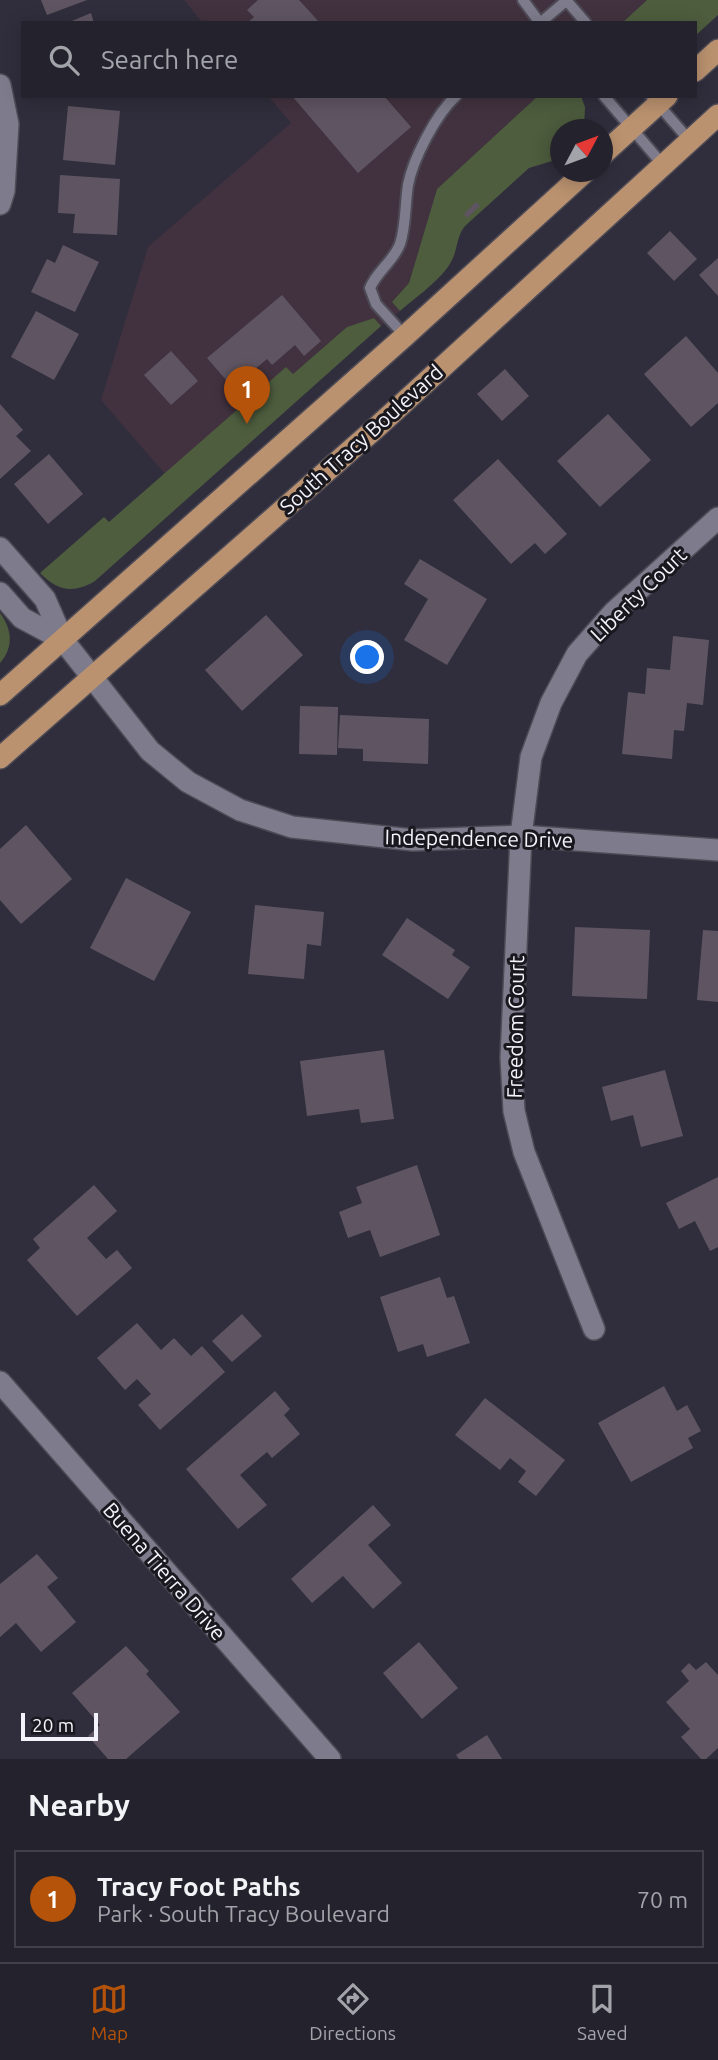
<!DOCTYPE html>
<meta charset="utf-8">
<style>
body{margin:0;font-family:Ubuntu,sans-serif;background:#302f39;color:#f1f3f6}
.compass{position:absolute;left:550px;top:119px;width:63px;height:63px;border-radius:50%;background:#24222d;box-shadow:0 4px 18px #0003;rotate:49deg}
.scale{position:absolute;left:21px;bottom:18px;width:77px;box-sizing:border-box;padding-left:7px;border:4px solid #f4f3fc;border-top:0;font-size:19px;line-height:24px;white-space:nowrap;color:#f4f3fc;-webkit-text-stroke:5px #18181e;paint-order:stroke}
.you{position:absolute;left:368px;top:658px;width:24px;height:24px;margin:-18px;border:5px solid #fff;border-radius:50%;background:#1a73e8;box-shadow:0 0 0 10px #1a73e833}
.badge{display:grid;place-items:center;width:46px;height:46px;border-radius:50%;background:#b45309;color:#fff;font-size:23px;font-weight:700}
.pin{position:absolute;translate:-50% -58px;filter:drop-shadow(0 2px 4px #0008)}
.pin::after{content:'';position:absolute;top:37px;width:24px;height:21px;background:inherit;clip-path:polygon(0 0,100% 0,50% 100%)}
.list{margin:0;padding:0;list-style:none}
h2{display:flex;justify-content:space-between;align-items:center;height:91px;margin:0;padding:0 28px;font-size:30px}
h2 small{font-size:23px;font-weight:400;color:#a3a4aa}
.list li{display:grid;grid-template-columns:46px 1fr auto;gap:21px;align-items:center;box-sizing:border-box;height:98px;margin:0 14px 14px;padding:0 14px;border:2px solid #413f49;border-radius:0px}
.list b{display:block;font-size:26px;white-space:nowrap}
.list p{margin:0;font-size:23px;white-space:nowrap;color:#a3a4aa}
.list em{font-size:23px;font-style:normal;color:#a3a4aa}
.icon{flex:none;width:38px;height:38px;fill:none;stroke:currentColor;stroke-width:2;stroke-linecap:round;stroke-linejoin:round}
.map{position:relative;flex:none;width:718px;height:1759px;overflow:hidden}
.search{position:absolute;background:#24222d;box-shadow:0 4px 18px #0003;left:21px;right:21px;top:21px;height:77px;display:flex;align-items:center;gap:18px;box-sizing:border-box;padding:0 24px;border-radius:0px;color:#a3a4aa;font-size:26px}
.sheet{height:203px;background:#24222d}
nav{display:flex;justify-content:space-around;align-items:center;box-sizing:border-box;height:98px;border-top:2px solid #413f49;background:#24222d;font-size:19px;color:#a3a4aa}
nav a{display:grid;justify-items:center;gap:4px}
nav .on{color:#b45309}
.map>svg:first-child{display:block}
.commercial{fill:#42323f}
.green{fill:#4e5d3e}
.building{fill:#5f5562}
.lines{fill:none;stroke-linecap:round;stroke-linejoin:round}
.lane-casing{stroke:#4e4b57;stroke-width:14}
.street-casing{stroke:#4e4b57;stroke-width:24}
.primary-casing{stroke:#4e4b57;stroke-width:24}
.lane{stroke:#7e7c8c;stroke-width:10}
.street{stroke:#7e7c8c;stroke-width:21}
.primary{stroke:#ba926f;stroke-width:21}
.labels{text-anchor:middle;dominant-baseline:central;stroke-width:6;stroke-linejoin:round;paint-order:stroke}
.street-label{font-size:21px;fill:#f4f3fc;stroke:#18181e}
</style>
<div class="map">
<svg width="718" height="1759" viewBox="0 0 718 1759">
<rect width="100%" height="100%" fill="#302e3c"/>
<g class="commercial">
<path d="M184 0H647L622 23H203Z"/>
<path d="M268 96H538L437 189 409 283 392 302 400 311 381 326 374 318 347 327 293 374 286 367 165 474 101 400 148 247 291 123Z"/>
</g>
<g class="green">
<path d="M647 0H718V15L695 36V23H622Z"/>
<path d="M538 96H581L585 107 584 129 560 130V156L552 161 529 168 465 226C456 237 458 250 451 262 442 279 415 298 400 311L392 302 409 283 437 189Z"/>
<path d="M374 318 381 326 95 581C73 594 58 591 40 573L104 517 109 522 286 367 293 374 347 327Z"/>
<path d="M0 613C12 629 14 647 0 663Z"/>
</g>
<g class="building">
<path d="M41 0H87L47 15Z"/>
<path d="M258 0H299L320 23H247L254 17 247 10Z"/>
<path d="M91 13 94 23H67Z"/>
<path d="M292 96H384L411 127 358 173Z"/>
<path d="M68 106 120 111 115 165 63 160Z"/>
<path d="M60 175 120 179 117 235 73 233 75 214 58 213Z"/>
<path d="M476 202 480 206 467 218 464 214Z"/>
<path d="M670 231 697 259 674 281 647 253Z"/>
<path d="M63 245 99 262 75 312 31 292 47 259 55 263Z"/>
<path d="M718 258V296L699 275Z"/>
<path d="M282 295 321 341 304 356 295 345 272 365 267 359 233 388 207 358Z"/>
<path d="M36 311 79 334 54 380 11 357Z"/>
<path d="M686 336 718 373V403L691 427 644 374Z"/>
<path d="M171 351 198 381 171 405 144 375Z"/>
<path d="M505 369 529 396 502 421 477 394Z"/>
<path d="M0 404 23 430 16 436 31 451 0 479Z"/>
<path d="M608 414 651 460 600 507 557 461Z"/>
<path d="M49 454 83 494 48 524 14 484Z"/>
<path d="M498 459 567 534 545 554 535 543 511 564 453 500Z"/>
<path d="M420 559 487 599 447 665 404 640 428 599 404 584Z"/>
<path d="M266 615 303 655 242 711 205 670Z"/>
<path d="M673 636 709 640 703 705 687 703 684 731 674 730 672 759 622 754 628 692 645 694 647 668 670 670Z"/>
<path d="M300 706 338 707 337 755 299 754Z"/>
<path d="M340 715 429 719 428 764 363 761V749L338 748Z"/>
<path d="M26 825 72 879 21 924 0 900V849Z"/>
<path d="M126 878 191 912 154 981 90 948Z"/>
<path d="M255 905 324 912 321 946 307 944 304 979 248 974Z"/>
<path d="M407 918 455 950 452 955 470 967 448 999 382 955Z"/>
<path d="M575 927 650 930 647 999 572 996Z"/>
<path d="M703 930 718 931V1002L697 1000Z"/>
<path d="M384 1050 394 1119 361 1123 359 1109 307 1116 300 1061Z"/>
<path d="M665 1070 683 1136 641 1147 633 1115 611 1121 602 1087Z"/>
<path d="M417 1165 440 1235 380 1257 370 1230 348 1238 339 1212 362 1203 356 1187Z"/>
<path d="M718 1177V1247L710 1251 695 1221 679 1229 666 1203Z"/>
<path d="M94 1185 117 1211 87 1238 106 1259 117 1250 132 1268 77 1316 27 1260 40 1248 33 1239Z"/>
<path d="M440 1277 447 1298 454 1296 470 1343 427 1357 423 1344 398 1352 380 1297Z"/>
<path d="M242 1314 262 1336 232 1362 212 1341Z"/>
<path d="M137 1323 161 1350 174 1338 191 1356 202 1346 225 1372 160 1430 138 1405 151 1394 137 1379 125 1390 97 1358Z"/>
<path d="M664 1386 677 1411 687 1405 701 1431 688 1438 693 1448 631 1482 598 1423Z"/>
<path d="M275 1391 290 1409 284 1415 300 1434 272 1458 267 1452 240 1475 267 1505 238 1529 186 1469Z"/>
<path d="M485 1398 565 1460 536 1496 518 1482 526 1471 510 1458 500 1470 455 1435Z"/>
<path d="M373 1505 391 1525 368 1545 402 1583 373 1609 343 1576 312 1603 291 1579Z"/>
<path d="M37 1554 58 1578 47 1587 76 1622 41 1652 16 1623 0 1637V1584Z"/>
<path d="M419 1642 458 1688 422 1719 383 1673Z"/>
<path d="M126 1646 149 1671 146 1674 180 1712 126 1759H108L88 1736 100 1725 72 1693Z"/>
<path d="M706 1662 718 1675V1748L706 1759H701L681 1737 690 1729 666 1702 689 1681 681 1671 689 1663 696 1670Z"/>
<path d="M487 1735 502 1759H459L456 1755Z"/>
</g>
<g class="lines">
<defs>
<g id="lane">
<path d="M523 0 540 23 566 1"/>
<path d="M566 0 586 23"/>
<path d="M604 96 663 165"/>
<path d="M651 96 690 141"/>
<path d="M405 336 376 304 370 288C377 271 393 262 400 244 406 226 405 204 408 185 413 159 436 114 456 96"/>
</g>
<g id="street">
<path d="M0 85 8 124 4 191 0 204"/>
<path d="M0 548 45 599 63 640 150 751 188 782 240 810 292 827 413 840 521 836 718 850"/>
<path d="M0 593 22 618 63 640"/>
<path d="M594 1329 524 1152 514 1111 511 1058 521 836 531 757 551 703 577 654 614 612 718 518"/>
<path d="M0 1382 330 1759"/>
</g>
<g id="primary">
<path d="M695 71 718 50"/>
<path d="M602 155 667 96"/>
<path d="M0 695 405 336 585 172"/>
<path d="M0 758 377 427 718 115"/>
</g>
</defs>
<use href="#lane" class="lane-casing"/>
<use href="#street" class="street-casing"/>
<use href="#primary" class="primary-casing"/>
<use href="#lane" class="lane"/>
<use href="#street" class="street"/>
<use href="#primary" class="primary"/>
</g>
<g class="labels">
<g class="street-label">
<text transform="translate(361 439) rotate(-42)">South Tracy Boulevard</text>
<text transform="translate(638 594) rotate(-44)">Liberty Court</text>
<text transform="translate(479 838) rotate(1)">Independence Drive</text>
<text transform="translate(515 1027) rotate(-89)">Freedom Court</text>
<text transform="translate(165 1571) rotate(49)">Buena Tierra Drive</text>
</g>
</g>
</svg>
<svg class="compass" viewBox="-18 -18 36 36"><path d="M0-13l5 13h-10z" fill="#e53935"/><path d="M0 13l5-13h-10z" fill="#a3a4aa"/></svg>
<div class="scale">20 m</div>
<div class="you"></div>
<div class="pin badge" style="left:247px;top:424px">1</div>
<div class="search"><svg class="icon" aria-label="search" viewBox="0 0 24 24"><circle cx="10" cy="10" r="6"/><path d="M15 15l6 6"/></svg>Search here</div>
</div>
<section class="sheet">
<h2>Nearby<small></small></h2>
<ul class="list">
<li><span class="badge">1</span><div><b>Tracy Foot Paths</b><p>Park · South Tracy Boulevard</p></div><em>70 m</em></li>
</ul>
</section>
<nav>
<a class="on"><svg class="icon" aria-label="map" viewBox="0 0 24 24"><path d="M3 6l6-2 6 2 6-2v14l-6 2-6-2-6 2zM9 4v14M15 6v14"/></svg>Map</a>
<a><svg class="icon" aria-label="directions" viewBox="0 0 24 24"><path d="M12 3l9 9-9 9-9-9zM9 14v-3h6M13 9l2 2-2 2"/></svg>Directions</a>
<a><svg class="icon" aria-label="saved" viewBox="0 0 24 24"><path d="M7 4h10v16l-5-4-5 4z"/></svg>Saved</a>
</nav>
